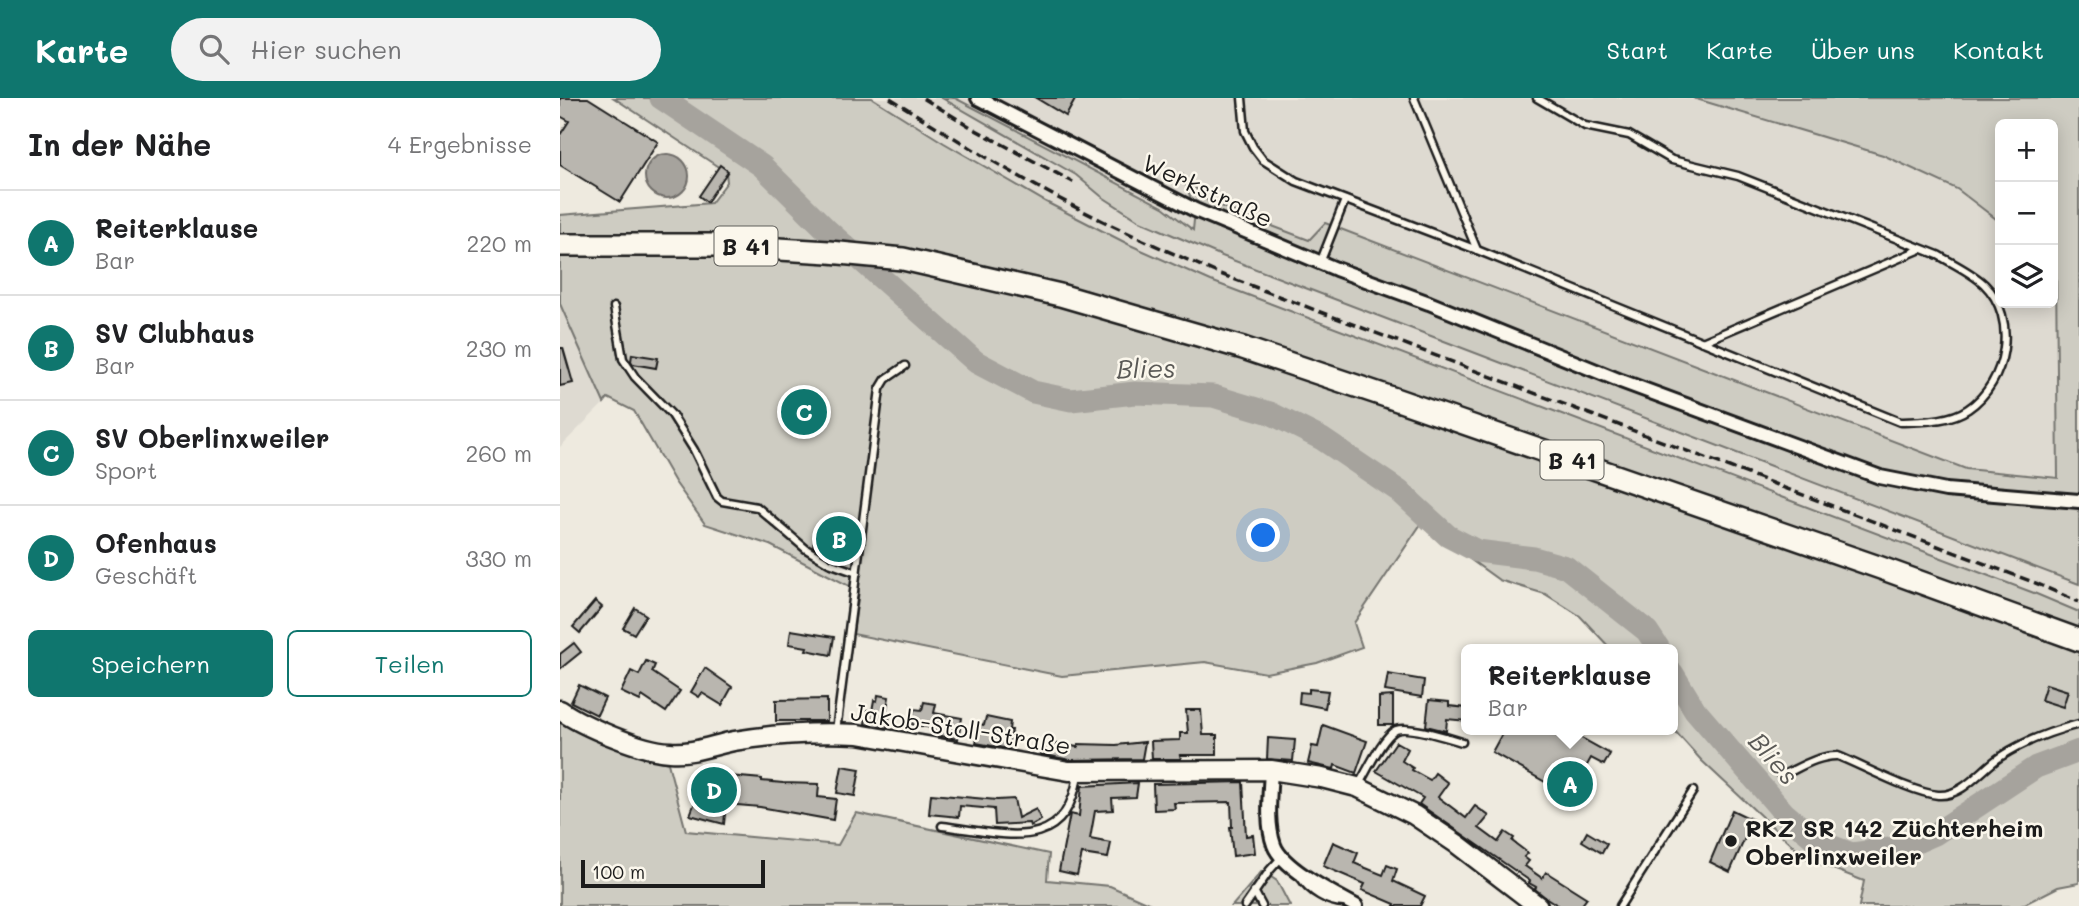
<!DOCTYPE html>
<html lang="de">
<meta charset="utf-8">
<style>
body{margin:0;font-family:Mali,sans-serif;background:#f2f2f2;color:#202124}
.controls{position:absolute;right:21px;top:21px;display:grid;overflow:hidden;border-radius:10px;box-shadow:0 4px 18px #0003}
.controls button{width:63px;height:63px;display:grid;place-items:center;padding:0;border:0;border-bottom:2px solid #e0e0e0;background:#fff;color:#202124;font:35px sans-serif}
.scale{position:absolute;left:21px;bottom:18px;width:184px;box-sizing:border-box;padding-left:7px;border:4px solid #1c1c1c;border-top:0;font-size:19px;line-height:24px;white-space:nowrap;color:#1c1c1c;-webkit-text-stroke:5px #fbf7ec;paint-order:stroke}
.you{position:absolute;left:704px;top:438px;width:24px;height:24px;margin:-18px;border:5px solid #fff;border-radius:50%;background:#1a73e8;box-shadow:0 0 0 10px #1a73e833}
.badge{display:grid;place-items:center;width:46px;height:46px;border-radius:50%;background:#0f766e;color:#fff;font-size:23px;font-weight:700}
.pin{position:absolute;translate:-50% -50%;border:4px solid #fff;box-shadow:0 2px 7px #0006}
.popup{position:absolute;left:901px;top:546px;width:217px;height:91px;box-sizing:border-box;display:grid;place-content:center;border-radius:10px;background:#fff;filter:drop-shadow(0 2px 5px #0005);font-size:23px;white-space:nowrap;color:#757577}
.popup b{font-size:26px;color:#202124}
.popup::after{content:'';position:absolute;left:50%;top:100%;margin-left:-14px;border:14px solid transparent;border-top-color:#fff}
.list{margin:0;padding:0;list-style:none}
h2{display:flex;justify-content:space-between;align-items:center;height:91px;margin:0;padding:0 28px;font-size:30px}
h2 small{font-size:23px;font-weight:400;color:#757577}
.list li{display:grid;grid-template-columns:46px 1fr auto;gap:21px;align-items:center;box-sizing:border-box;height:105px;padding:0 28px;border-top:2px solid #e0e0e0}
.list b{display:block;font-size:26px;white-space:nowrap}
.list p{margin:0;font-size:23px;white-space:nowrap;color:#757577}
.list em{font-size:23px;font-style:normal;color:#757577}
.actions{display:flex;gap:14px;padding:21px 28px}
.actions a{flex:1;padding:16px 0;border:2px solid #0f766e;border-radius:10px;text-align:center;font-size:24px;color:#0f766e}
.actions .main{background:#0f766e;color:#fff}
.icon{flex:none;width:38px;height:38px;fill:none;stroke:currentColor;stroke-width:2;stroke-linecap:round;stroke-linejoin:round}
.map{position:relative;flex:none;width:1519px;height:808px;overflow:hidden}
header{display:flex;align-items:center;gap:42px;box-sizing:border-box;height:98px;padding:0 35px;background:#0f766e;color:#fff}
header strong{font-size:33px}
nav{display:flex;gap:38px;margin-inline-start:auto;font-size:24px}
.search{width:490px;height:63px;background:#f2f2f2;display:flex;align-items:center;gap:18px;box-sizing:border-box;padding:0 24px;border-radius:38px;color:#757577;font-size:26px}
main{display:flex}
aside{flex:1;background:#fff}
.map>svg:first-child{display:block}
.built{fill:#dedad1}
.green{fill:#ceccc2;stroke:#75746f;stroke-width:2}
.water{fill:#a6a39d;stroke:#6f6d69;stroke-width:2}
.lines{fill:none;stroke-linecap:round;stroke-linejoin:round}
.river{stroke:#a6a39d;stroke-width:23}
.building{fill:#b9b6af;stroke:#1c1c1c;stroke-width:2}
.lane-casing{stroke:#1c1c1c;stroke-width:11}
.street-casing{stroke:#1c1c1c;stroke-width:18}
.secondary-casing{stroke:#1c1c1c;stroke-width:23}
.highway-casing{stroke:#1c1c1c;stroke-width:26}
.lane{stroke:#fbf7ec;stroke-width:6}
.street{stroke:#fbf7ec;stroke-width:12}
.secondary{stroke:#fbf7ec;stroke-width:18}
.highway{stroke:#fbf7ec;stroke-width:21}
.rail{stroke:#1c1c1c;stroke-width:3.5;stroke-dasharray:10 5;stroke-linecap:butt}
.poi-dot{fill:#1c1c1c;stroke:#fbf7ec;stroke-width:2.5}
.labels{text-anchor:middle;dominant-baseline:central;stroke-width:5;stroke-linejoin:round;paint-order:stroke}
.shield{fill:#fbf7ec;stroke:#5f5e5a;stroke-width:2}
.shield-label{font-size:23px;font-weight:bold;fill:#1c1c1c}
.street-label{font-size:24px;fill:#1c1c1c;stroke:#fbf7ec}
.poi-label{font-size:24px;font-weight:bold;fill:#1c1c1c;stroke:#fbf7ec;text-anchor:start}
.water-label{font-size:26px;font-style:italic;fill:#5a5956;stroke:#fbf7ec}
</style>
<header>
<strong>Karte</strong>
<div class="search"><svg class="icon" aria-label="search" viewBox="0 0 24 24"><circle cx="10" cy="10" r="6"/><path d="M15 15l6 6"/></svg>Hier suchen</div>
<nav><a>Start</a><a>Karte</a><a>Über uns</a><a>Kontakt</a></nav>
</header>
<main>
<aside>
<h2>In der Nähe<small>4 Ergebnisse</small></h2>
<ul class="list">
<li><span class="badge">A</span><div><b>Reiterklause</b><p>Bar</p></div><em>220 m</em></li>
<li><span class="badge">B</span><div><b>SV Clubhaus</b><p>Bar</p></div><em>230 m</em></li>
<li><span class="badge">C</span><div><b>SV Oberlinxweiler</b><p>Sport</p></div><em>260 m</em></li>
<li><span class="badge">D</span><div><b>Ofenhaus</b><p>Geschäft</p></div><em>330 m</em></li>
</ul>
<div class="actions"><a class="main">Speichern</a><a>Teilen</a></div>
</aside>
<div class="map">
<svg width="1519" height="808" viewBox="0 0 1519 808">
<rect width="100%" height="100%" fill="#eeeadf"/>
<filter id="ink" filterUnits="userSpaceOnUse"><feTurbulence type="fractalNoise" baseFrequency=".0143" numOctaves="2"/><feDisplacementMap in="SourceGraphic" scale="14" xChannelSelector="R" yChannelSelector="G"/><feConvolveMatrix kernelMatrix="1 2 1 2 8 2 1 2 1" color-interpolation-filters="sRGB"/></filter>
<g filter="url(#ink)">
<g class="built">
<path d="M312 0H382L516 77 541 98 580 123 662 158 1485 472 1519 486V514L1474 495 651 183 570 147 486 104 384 45Z"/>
<path d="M395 0H1133L1323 57 1397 91 1440 124V205H1493V168L1496 171 1498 380 1407 371 766 125 749 142 649 104 623 77 635 112 633 132 603 109Z"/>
<path d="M0 206 44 305 0 349Z"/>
</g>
<g class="green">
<path d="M54 0H312L384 45 486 104 570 147 651 183 1474 495 1519 514V785L1498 789 1461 808H1299L1304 783 1247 761 1142 663 1113 631V551H1051L1020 518 985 496 939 482 861 426 794 525 802 549 757 565 706 575 645 564 502 578 293 536 299 493 210 447 145 426 115 384 74 313 48 300 44 305 0 206V117L151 105 167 84 166 74Z"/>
<path d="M382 0H395L603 109 633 132 635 112 622 76 649 104 749 142 765 125 1406 371 1498 380 1496 171 1493 168V26H1440V124L1397 91 1323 57 1133 0H1519V486L662 158 580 123 541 98 516 77Z"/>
<path d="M0 624 70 655 108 665 126 733 278 747 296 715 489 756 487 782 550 788 595 808H0Z"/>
<path d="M702 773 717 783 730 808H672Z"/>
</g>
<circle class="water" cx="107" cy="78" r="22"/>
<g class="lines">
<g class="river">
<path d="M101 0 202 68 266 131 416 264 473 294 511 302 575 295 653 298 710 315 762 341 839 393 888 438 917 453 974 460 1006 469 1087 533 1099 551"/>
<path d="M1113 576 1135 612 1224 715 1257 743 1292 756 1345 749 1375 736 1476 669 1519 653"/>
</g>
</g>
<g class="building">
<path d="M0 0H28L98 44 60 104 0 67V37L9 23 0 18Z"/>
<path d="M476 0H516L506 18Z"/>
<path d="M160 67 168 73 147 104 139 98Z"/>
<path d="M0 250H3L13 285 0 288Z"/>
<path d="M72 256 98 260 96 270 73 266 71 263Z"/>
<path d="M256 431 290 436 288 455 253 449Z"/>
<path d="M35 503 42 509 20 535 13 529Z"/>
<path d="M75 510 86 517 74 536 63 530Z"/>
<path d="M231 532 274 539 271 557 246 552 247 549 229 546Z"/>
<path d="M14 545 21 554 0 571V556Z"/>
<path d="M86 563 95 567 92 574 120 593 106 614 82 598 80 603 61 594 71 573 79 577Z"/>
<path d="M145 570 172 589 162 607 142 595 139 599 131 594Z"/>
<path d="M828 576 864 582 862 599 825 593Z"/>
<path d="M1486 586 1508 593 1503 609 1481 602Z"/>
<path d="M19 587 45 600 37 617 11 604Z"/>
<path d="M749 591 768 593 765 610 739 605 740 594 749 595Z"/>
<path d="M318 597 329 599 326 616H330L327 630 305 626 307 612 312 613 314 602 317 603Z"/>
<path d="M833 598V627H819V599Z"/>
<path d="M267 601V623H216V602Z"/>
<path d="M869 602 889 604V608L907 610V623L887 621 886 633 866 628Z"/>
<path d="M364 604 376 606 374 615 402 620 398 641 375 637 377 631 351 626 354 611 362 612Z"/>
<path d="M626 612H641L643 637H657V657H620L621 661H592L591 643 620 642V635H628Z"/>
<path d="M426 619 450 624 449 632H452L449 651 416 645 420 626 424 627Z"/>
<path d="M763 627 807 643 796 675 775 667 774 671 748 665 752 648 758 649Z"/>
<path d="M944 632H1007L1050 656 1044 667 1031 660 1010 698 932 654Z"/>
<path d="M708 640 735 642 733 663 707 661Z"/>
<path d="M482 644 518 649V646L556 647 585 644 582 661 510 662 480 656Z"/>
<path d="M836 644 848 651 842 663 853 670 852 672 870 682 875 675 888 685 878 699 906 720 915 708 929 718 919 730 938 744 945 734 954 740 952 743 968 755 964 759 969 763 965 768 982 780 986 774 1027 800 1021 808H999L985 799 975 791 976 789 969 785 970 783 859 706 863 700 816 673Z"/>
<path d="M282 668 300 671 295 698 277 695Z"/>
<path d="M146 676 202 681V683L223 685 259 686 258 699 276 701 273 722 200 709 166 706 164 726 130 717Z"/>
<path d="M683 684 686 738 693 737 695 755 673 758 670 729H672L671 704 614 705 615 711 594 712 593 686Z"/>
<path d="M578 685 576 699 552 700 553 712 535 713 530 741 551 745 548 760 522 756 517 777 499 773 510 716 519 718 522 688Z"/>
<path d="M371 696 437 702 454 701 458 720 476 711 481 722 470 728 469 725 435 727 434 711 400 708 399 719 369 716Z"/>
<path d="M1172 712 1193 722 1170 774 1150 764Z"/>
<path d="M1027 734 1047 746 1042 755 1022 743Z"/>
<path d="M773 744 798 755 794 765 801 768 823 777 827 767 837 771 833 783 865 798 860 808H834L835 806 802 792 805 786 763 768Z"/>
</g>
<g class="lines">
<defs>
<g id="lane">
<path d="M682 0 685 33 693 49 703 62 736 83 917 152 1340 324C1362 323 1389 324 1408 311 1447 285 1459 220 1424 186 1411 174 1394 166 1378 157L1178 78 1112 62 1069 37 1025 28 977 0"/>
<path d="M854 0 917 152"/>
<path d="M760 165 785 102"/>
<path d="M54 209 63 261 75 279 112 317 134 352 157 399 162 403 197 409 246 451 269 465 297 475"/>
<path d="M1142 244 1361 151"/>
<path d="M276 633 320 291 326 281 345 268"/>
<path d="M1221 678C1239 670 1258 657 1278 658 1303 668 1353 695 1378 697 1402 699 1422 671 1440 659 1464 643 1492 633 1519 626"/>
<path d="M799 686C807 673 823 638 836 632 849 627 888 640 902 644"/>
<path d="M382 728C442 735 507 759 518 676"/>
<path d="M741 780C749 793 768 805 784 805"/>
<path d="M694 793 702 808"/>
<path d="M685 808 710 772 721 760"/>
<path d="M1060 808 1133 693"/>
</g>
<g id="street">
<path d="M418 0 635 112 776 171 869 205 1061 283 1320 379 1386 392 1519 403"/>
<path d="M711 672C710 695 706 725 714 747 722 770 774 796 796 808"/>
</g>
<path id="secondary" d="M0 612C23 628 82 653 110 654 133 656 153 647 174 643 215 636 256 634 298 636L509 673 711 672 762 680 797 689 854 717 897 746 978 808"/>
<path id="highway" d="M0 147H154L269 154 343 161 500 197 683 250 829 299 1321 470 1519 542"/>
</defs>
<use href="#lane" class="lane-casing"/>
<use href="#street" class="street-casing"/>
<use href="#secondary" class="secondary-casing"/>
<use href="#highway" class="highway-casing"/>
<use href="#lane" class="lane"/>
<use href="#street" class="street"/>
<use href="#secondary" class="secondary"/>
<use href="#highway" class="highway"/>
<g class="rail">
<path d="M330 0C386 35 442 70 500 101 550 128 603 151 655 174L1478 486 1519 504"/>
<path d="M363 0 414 31 513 84"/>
</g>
</g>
</g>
<circle class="poi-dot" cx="1171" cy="743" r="7"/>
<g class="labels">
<g class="shield">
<rect x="154.5" y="128.5" width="63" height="39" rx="5"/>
<rect x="980.5" y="342.5" width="63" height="39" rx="5"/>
</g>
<g class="shield-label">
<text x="186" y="148">B 41</text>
<text x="1012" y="362">B 41</text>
</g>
<g class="street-label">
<text transform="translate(648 92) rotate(25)">Werkstraße</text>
<text transform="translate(401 630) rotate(9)">Jakob-Stoll-Straße</text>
</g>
<g class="poi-label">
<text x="1185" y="729">RKZ SR 142 Züchterheim<tspan x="1185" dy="28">Oberlinxweiler</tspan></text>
</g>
<g class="water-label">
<text transform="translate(586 270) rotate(-1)">Blies</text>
<text transform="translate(1214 660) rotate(49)">Blies</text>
</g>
</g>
</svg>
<div class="controls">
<button>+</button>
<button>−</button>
<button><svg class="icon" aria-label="layers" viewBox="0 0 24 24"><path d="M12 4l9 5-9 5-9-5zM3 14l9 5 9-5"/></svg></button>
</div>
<div class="scale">100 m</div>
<div class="you"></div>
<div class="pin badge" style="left:1010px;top:686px">A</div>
<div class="popup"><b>Reiterklause</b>Bar</div>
<div class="pin badge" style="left:279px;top:441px">B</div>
<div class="pin badge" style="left:244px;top:314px">C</div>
<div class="pin badge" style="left:154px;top:692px">D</div>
</div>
</main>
